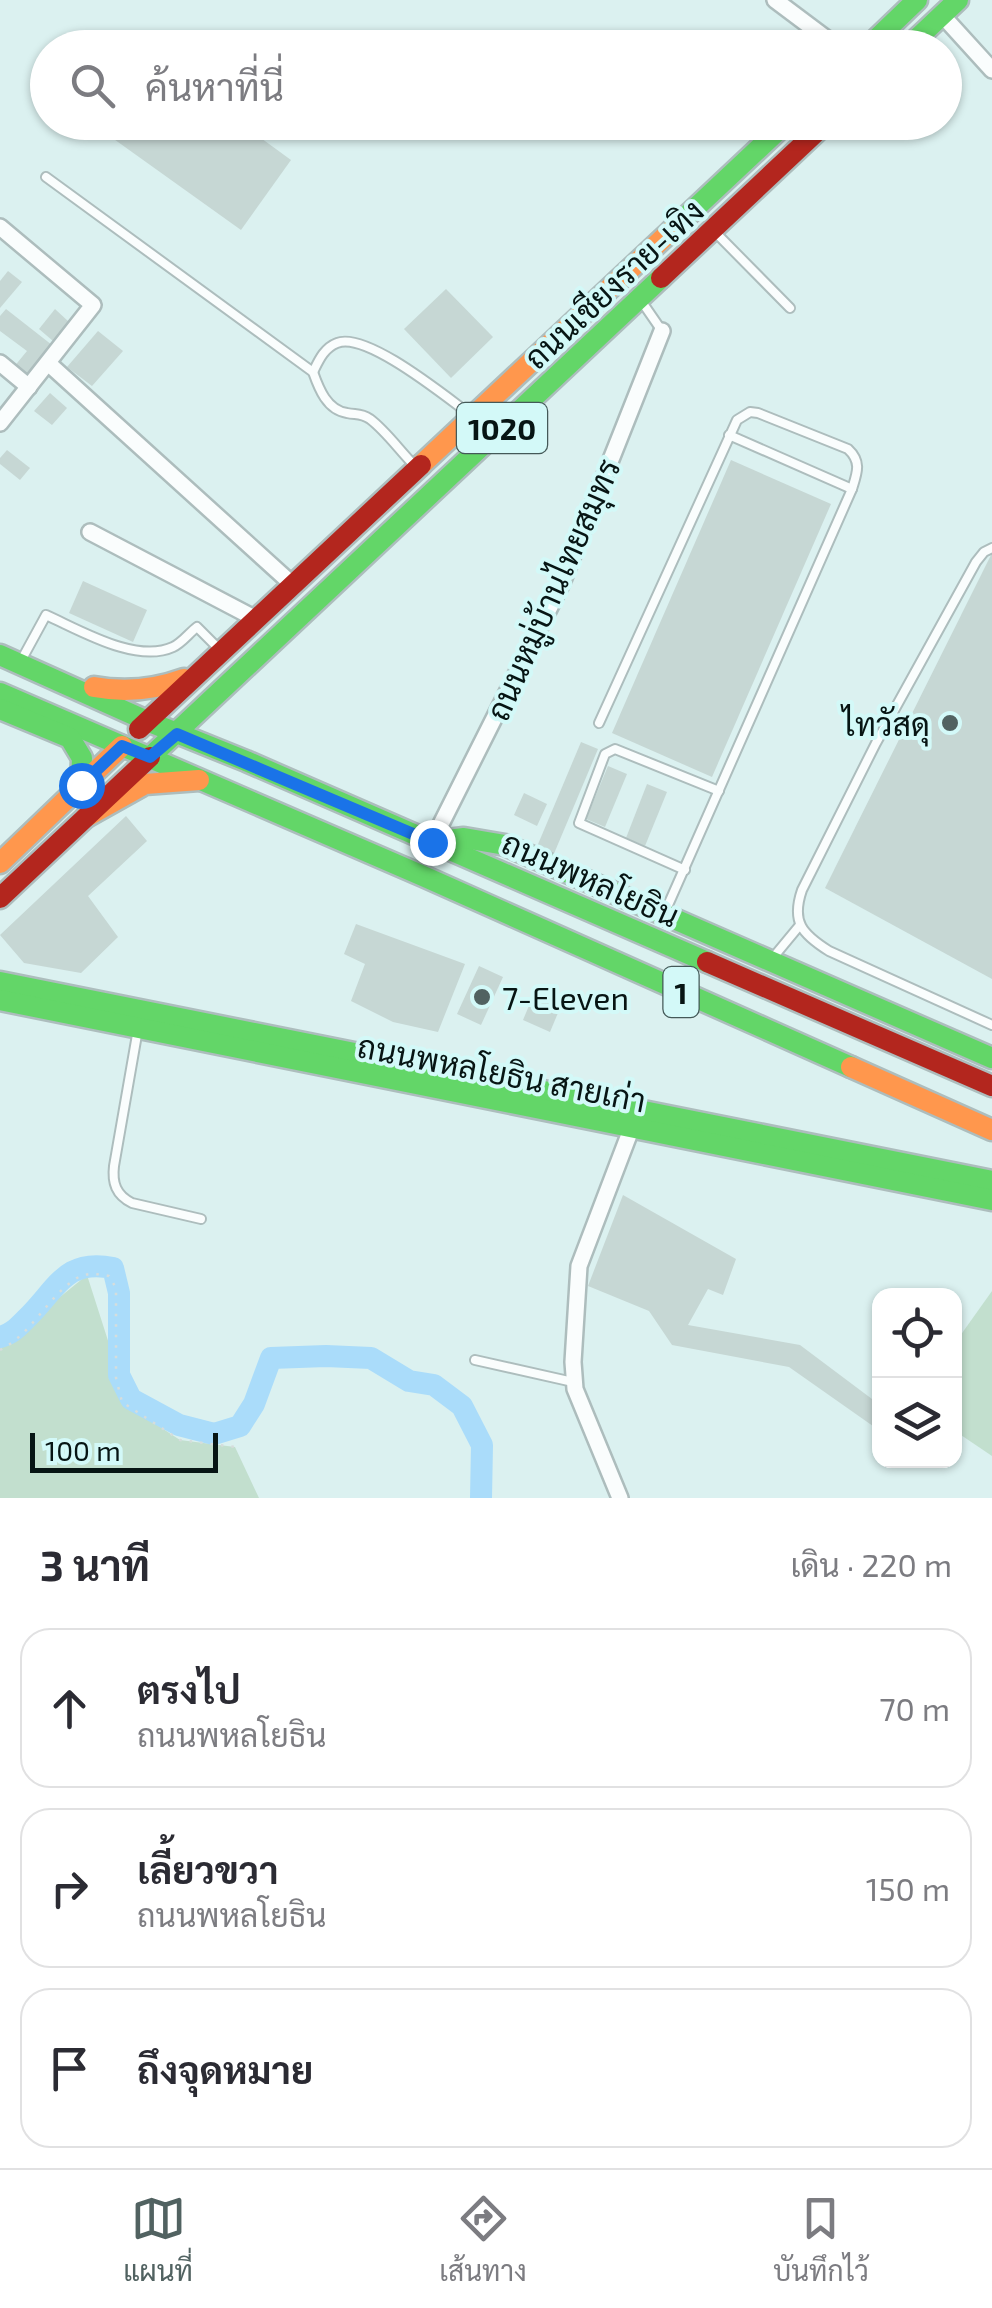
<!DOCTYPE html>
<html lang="th">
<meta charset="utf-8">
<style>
body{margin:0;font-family:"Exo 2",Sarabun,sans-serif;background:#f2f2f3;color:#2b2b33}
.controls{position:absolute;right:30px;bottom:30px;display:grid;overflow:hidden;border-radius:20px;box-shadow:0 2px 8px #0004}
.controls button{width:90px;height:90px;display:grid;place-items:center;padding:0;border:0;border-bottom:2px solid #e1e1e2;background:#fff;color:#2b2b33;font:50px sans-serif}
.scale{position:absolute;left:30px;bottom:25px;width:188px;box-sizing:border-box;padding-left:10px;border:5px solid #071514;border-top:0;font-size:28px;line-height:35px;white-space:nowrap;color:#071514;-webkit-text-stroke:8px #d3f9f8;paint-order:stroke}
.stop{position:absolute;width:30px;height:30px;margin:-22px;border:8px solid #1a73e8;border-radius:50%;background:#fff}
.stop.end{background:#1a73e8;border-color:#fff;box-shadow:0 2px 10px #0008}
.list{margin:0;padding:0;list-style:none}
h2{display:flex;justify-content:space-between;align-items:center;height:130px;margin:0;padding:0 40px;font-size:42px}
h2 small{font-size:32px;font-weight:400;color:#7c7c81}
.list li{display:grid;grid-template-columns:65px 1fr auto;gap:30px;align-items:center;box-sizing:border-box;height:160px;margin:0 20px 20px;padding:0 20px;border:2px solid #e1e1e2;border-radius:30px}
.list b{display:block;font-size:38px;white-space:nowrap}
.list p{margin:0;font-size:32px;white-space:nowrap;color:#7c7c81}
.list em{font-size:32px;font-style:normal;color:#7c7c81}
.icon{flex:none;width:55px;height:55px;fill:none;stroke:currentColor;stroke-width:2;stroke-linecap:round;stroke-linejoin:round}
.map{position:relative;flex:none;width:992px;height:1498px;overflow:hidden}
.search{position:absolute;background:#fff;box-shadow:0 2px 8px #0004;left:30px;right:30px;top:30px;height:110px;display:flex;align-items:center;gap:25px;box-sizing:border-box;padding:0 35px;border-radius:55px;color:#7c7c81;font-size:38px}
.sheet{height:670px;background:#fff}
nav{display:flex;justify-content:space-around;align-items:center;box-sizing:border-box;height:140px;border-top:2px solid #e1e1e2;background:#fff;font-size:28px;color:#7c7c81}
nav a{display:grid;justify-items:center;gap:5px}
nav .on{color:#516261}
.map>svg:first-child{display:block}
.green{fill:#c2dfce}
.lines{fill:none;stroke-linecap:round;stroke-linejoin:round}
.river{stroke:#aadcfa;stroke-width:22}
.building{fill:#c6d7d4}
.lane-casing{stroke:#adbdbd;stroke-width:12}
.street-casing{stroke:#adbdbd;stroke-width:20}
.fast-casing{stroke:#adbdbd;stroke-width:25}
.slow-casing{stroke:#adbdbd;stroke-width:25}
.jam-casing{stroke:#adbdbd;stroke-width:25}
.path{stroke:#d6dddc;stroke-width:2.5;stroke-dasharray:2.5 8;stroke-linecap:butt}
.lane{stroke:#fafdfd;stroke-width:8}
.street{stroke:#fafdfd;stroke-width:15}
.fast{stroke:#63d668;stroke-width:20}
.slow{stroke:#ff974d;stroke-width:20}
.jam{stroke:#b3261e;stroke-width:20}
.route{stroke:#1a73e8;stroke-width:12}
.poi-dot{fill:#516261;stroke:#d3f9f8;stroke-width:4}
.labels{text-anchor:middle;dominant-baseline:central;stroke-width:8;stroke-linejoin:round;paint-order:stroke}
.shield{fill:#d3f9f8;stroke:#445958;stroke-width:2.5}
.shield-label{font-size:30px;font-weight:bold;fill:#071514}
.street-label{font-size:32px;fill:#071514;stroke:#d3f9f8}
.poi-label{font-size:32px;fill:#071514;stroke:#d3f9f8;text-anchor:end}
</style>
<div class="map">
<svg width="992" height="1498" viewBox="0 0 992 1498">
<rect width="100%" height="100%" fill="#dbf1f0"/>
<g class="green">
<path d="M87 1275 119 1375 122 1402 180 1440 235 1447 259 1498H0V1346Z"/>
<path d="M992 1291V1456L955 1431V1343Z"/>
</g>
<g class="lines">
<path class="river" d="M0 1337C12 1334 18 1327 27 1318 57 1289 65 1258 113 1268L119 1293V1375L131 1399 179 1425 214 1434 240 1426 254 1404 271 1358 326 1356 371 1358 409 1381 434 1385 462 1406 482 1445 481 1498"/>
</g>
<g class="building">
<path d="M90 122H239L291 160 241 230Z"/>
<path d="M8 271 22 282 0 308V281Z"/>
<path d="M446 289 493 337 451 378 404 329Z"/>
<path d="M6 309 52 345 27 378 13 368 27 351 0 331V316Z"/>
<path d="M55 309 69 322 53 341 39 329Z"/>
<path d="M98 331 123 351 92 386 67 367Z"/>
<path d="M50 393 67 408 52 425 34 411Z"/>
<path d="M7 450 30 468 20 480 0 464V458Z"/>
<path d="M731 460 831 504 712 777 612 733Z"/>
<path d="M992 553V979L825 888Z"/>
<path d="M83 581 147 610 133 642 69 613Z"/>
<path d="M581 742 598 749 553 856 536 849Z"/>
<path d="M608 766 627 774 605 827 586 819Z"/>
<path d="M647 784 667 792 645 846 626 838Z"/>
<path d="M524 793 547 804 537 826 514 815Z"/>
<path d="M126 816 147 841 88 896 118 937 81 973 24 963 0 935Z"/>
<path d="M356 924 465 964 438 1032 393 1022 351 1001 365 964 344 954Z"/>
<path d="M479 966 503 977 481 1025 457 1014Z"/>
<path d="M536 989 563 1001 550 1032 523 1020Z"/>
<path d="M623 1195 736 1259 723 1295 708 1289 688 1325 800 1345 880 1405V1431L789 1367 672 1345 649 1311 588 1286Z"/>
</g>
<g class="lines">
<defs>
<g id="lane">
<path d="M46 177 313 372C319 389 327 410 347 413 356 415 361 413 370 419 386 431 400 451 414 465"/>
<path d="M716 233 790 308"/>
<path d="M642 302 662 331"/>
<path d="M313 372C319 360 324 348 337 343 366 331 446 397 471 415"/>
<path d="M729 435 852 489"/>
<path d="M992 548 984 552 976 562 876 743 802 890C791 922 802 934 829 951L992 1025"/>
<path d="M22 659 46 615C80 630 136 664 173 647 182 643 189 633 197 627L218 648"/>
<path d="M599 723 737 420 750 412 758 413 848 449C862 462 857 473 852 489L665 912"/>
<path d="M685 870 579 823 605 754 615 749 719 791"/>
<path d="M771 960 800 925"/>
<path d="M138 1029 114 1166C112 1183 116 1195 132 1203L201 1219"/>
<path d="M475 1360 573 1382"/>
</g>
<g id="street">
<path d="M775 0 839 48"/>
<path d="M942 15 992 70"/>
<path d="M0 227 93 305 0 423"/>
<path d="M0 363 29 387"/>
<path d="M48 363 293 585"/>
<path d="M90 532 256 619"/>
<path d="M432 842 562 583 662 331"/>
<path d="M620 1498 575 1389 573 1362 579 1266 635 1119"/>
</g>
<g id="fast">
<path d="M867 48 917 0"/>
<path d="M907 48 958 0"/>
<path d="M672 230 787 122"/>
<path d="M0 655 147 721 246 761 707 962"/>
<path d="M0 693 423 876 851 1067"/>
<path d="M0 709 70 738 82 758 81 785"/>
<path d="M150 757 661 278"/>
<path d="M432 842 464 838 505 845 992 1058"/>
<path d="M0 982 992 1181"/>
<path d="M0 1000 992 1200"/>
</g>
<g id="slow">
<path d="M421 465 672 230"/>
<path d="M94 687C126 693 154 690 184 679"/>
<path d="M86 817 145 784 199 780"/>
<path d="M0 863 122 746"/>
<path d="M851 1067 992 1130"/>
</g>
<g id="jam">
<path d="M661 278 827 122"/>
<path d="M139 729 421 465"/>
<path d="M0 898 150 757"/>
<path d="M707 962 992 1086"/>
</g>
</defs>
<use href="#lane" class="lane-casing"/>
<use href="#street" class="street-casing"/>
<use href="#fast" class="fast-casing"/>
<use href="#slow" class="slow-casing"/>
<use href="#jam" class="jam-casing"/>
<path class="path" d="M0 1350C32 1334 47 1297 77 1278 87 1272 98 1274 109 1276L116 1288V1378L122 1402 180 1440 235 1447"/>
<use href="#lane" class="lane"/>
<use href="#street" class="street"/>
<use href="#fast" class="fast"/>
<use href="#slow" class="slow"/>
<use href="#jam" class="jam"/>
</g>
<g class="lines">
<path class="route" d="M81 785 122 746 150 757 177 734 432 842"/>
</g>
<g class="poi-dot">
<circle cx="950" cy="723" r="10"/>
<circle cx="482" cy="997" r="10"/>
</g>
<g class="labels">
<g class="shield">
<rect x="457" y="403" width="90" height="50" rx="8"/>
<rect x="663.5" y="967" width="35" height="50" rx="8"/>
</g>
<g class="shield-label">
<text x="502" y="428">1020</text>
<text x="681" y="992">1</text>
</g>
<g class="street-label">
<text transform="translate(613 283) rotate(-43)">ถนนเชียงราย-เทิง</text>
<text transform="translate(552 589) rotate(-66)">ถนนหมู่บ้านไทยสมุทร</text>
<text transform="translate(591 878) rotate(24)">ถนนพหลโยธิน</text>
<text transform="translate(502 1072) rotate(11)">ถนนพหลโยธิน สายเก่า</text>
</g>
<g class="poi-label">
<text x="930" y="723">ไทวัสดุ</text>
<text x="502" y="997" text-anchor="start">7-Eleven</text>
</g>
</g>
</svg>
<div class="controls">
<button><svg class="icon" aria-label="locate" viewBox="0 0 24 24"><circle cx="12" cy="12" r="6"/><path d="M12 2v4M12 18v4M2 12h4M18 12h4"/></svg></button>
<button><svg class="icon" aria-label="layers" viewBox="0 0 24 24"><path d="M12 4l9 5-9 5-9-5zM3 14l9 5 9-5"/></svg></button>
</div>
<div class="scale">100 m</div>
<div class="stop" style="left:81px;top:785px"></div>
<div class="stop end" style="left:432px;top:842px"></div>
<div class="search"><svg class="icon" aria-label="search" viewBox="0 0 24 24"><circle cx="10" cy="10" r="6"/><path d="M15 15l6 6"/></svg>ค้นหาที่นี่</div>
</div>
<section class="sheet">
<h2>3 นาที<small>เดิน · 220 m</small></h2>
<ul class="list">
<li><svg class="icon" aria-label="ahead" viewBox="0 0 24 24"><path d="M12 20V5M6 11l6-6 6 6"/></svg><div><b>ตรงไป</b><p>ถนนพหลโยธิน</p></div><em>70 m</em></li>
<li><svg class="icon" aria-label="right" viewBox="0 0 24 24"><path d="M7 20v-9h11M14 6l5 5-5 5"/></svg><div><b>เลี้ยวขวา</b><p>ถนนพหลโยธิน</p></div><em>150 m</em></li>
<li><svg class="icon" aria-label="arrive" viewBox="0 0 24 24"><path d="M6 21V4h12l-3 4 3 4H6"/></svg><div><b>ถึงจุดหมาย</b></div></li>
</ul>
</section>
<nav>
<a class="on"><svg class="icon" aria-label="map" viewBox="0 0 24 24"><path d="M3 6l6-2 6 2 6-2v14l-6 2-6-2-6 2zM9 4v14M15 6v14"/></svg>แผนที่</a>
<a><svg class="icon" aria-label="directions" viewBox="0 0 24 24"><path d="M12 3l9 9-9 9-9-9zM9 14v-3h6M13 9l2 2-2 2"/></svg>เส้นทาง</a>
<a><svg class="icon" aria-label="saved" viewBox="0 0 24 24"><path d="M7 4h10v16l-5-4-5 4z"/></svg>บันทึกไว้</a>
</nav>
